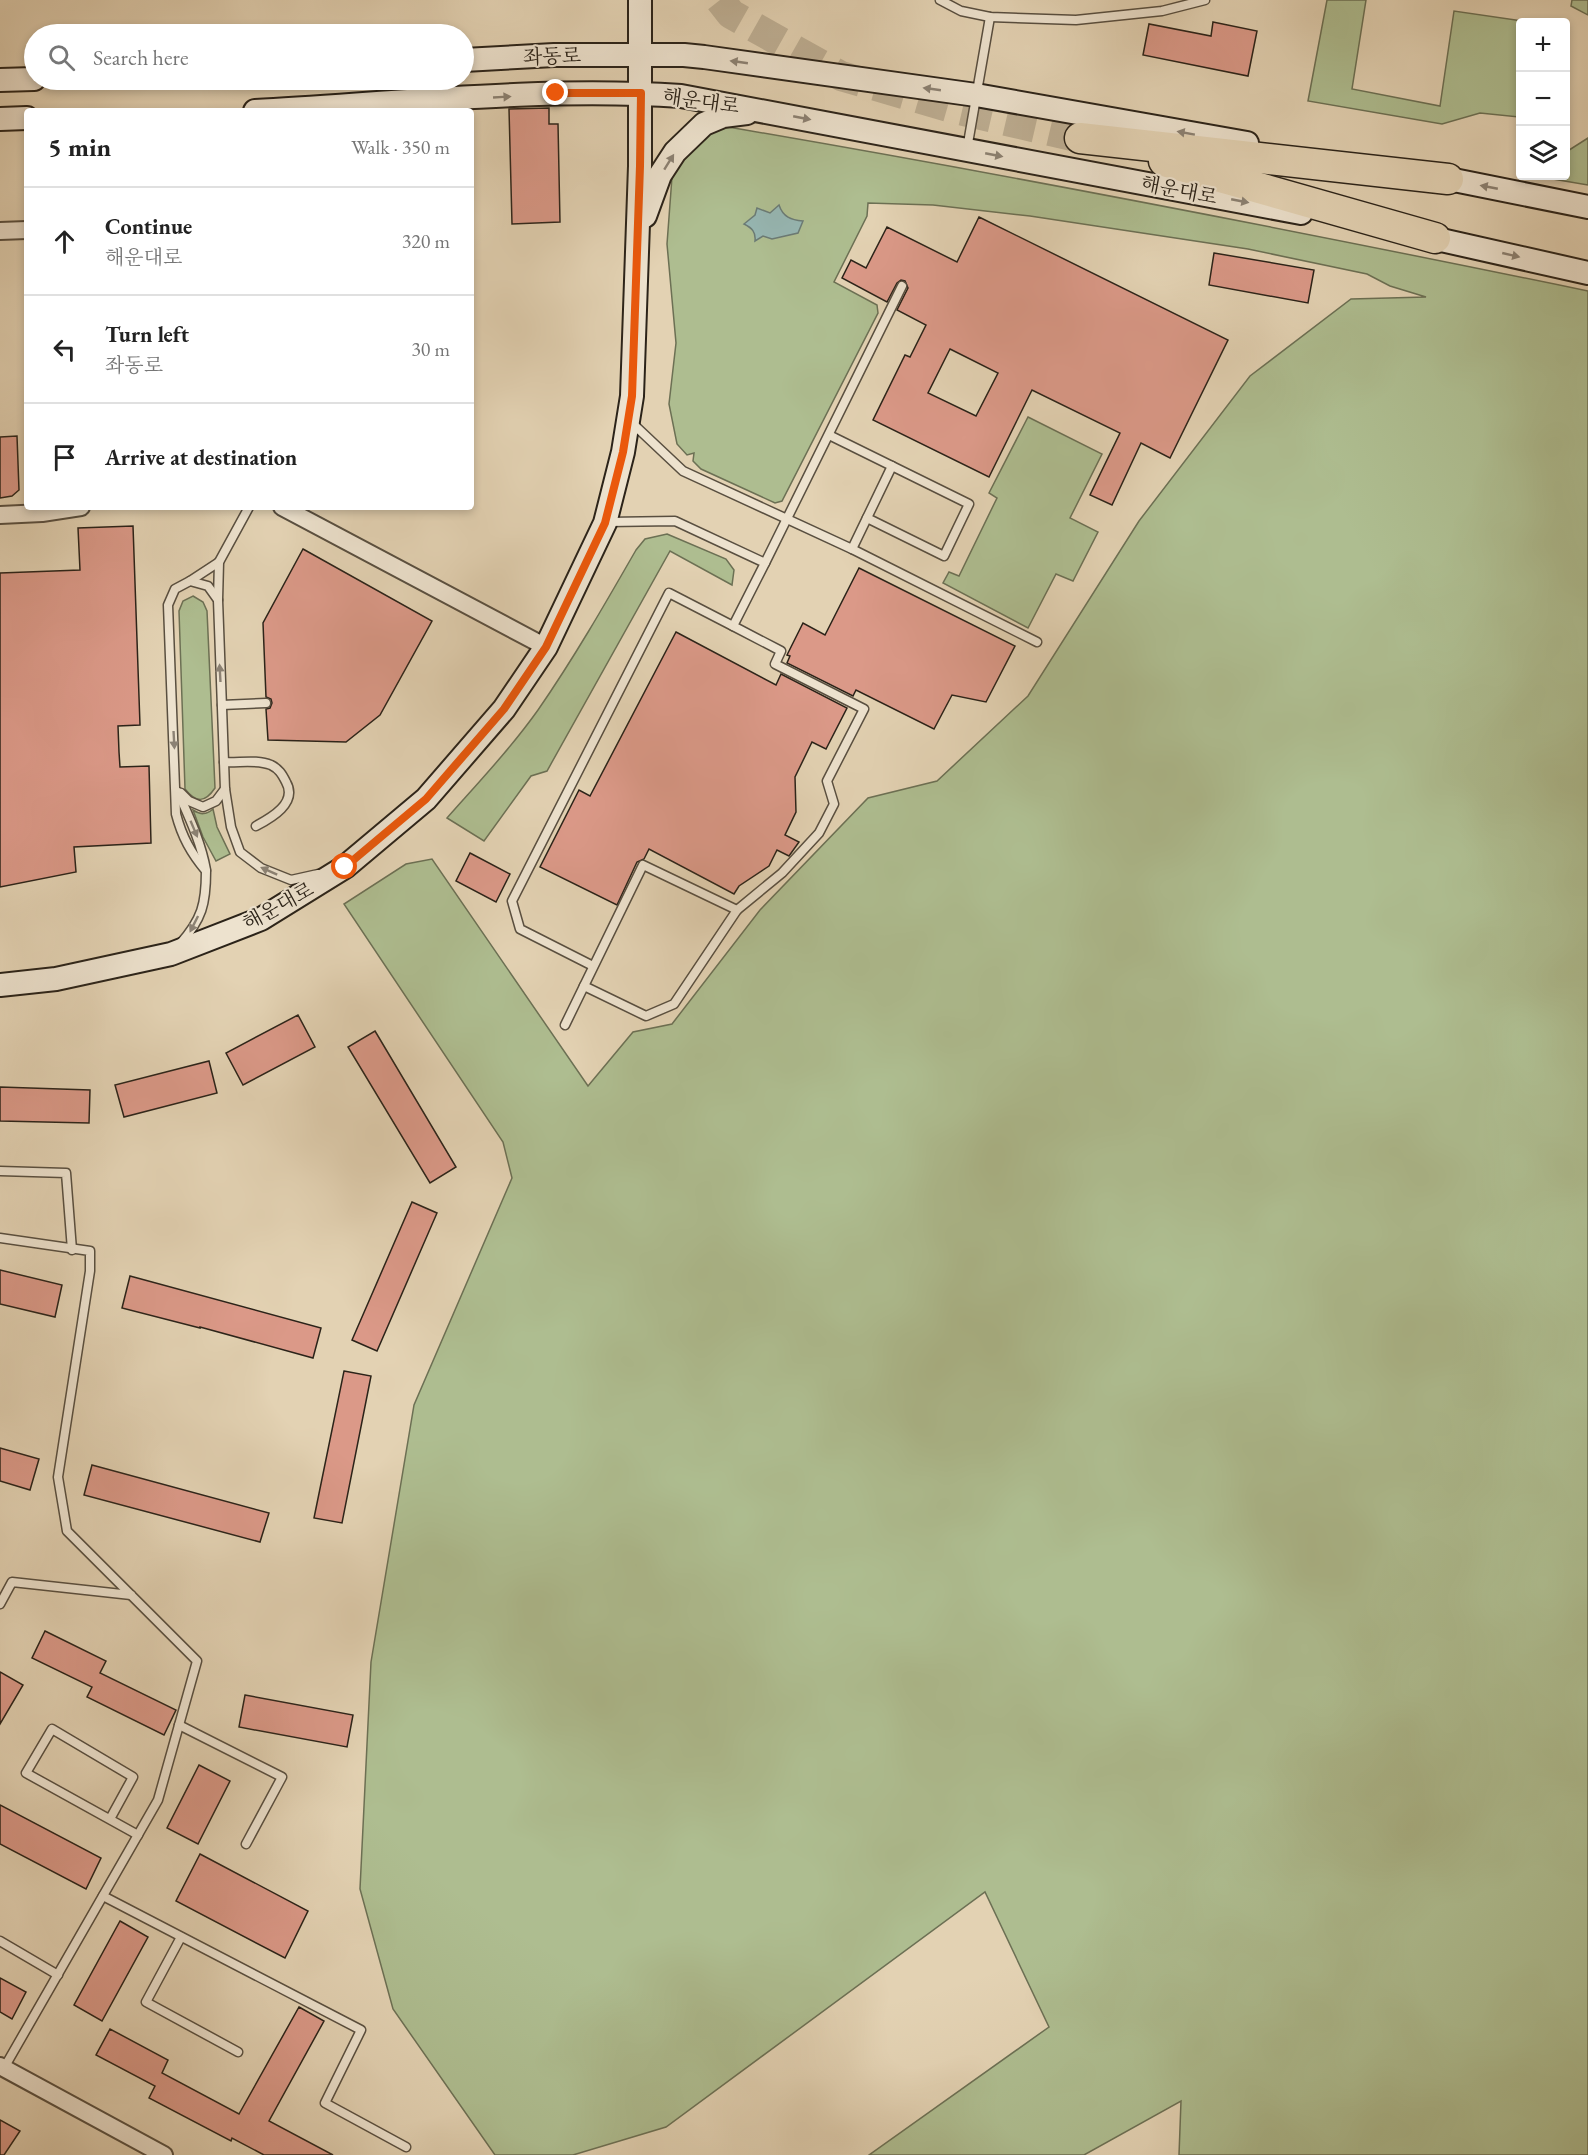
<!DOCTYPE html>
<meta charset="utf-8">
<style>
body{margin:0;font-family:"EB Garamond","Noto Serif KR",serif;background:#f6f6f6;color:#222}
.controls{position:absolute;right:18px;top:18px;display:grid;overflow:hidden;border-radius:6px;box-shadow:0 3px 9px #0003}
.controls button{width:54px;height:54px;display:grid;place-items:center;padding:0;border:0;border-bottom:2px solid #e0e0e0;background:#fff;color:#222;font:30px sans-serif}
.stop{position:absolute;width:18px;height:18px;margin:-14px;border:4px solid #ea580c;border-radius:50%;background:#fff}
.stop.end{background:#ea580c;border-color:#fff;box-shadow:0 2px 6px #0008}
.list{margin:0;padding:0;list-style:none}
h2{display:flex;justify-content:space-between;align-items:center;height:78px;margin:0;padding:0 24px;font-size:26px}
h2 small{font-size:20px;font-weight:400;color:#767676}
.list li{display:grid;grid-template-columns:39px 1fr auto;gap:18px;align-items:center;box-sizing:border-box;height:108px;padding:0 24px;border-top:2px solid #e0e0e0}
.list b{display:block;font-size:22px;white-space:nowrap}
.list p{margin:0;font-size:20px;white-space:nowrap;color:#767676}
.list em{font-size:20px;font-style:normal;color:#767676}
.icon{flex:none;width:33px;height:33px;fill:none;stroke:currentColor;stroke-width:2;stroke-linecap:round;stroke-linejoin:round}
.map{position:relative;flex:none;width:1588px;height:2155px;overflow:hidden}
.search{position:absolute;background:#fff;box-shadow:0 3px 9px #0003;left:24px;top:24px;width:450px;height:66px;display:flex;align-items:center;gap:15px;box-sizing:border-box;padding:0 21px;border-radius:33px;color:#767676;font-size:22px}
.panel{position:absolute;background:#fff;box-shadow:0 3px 9px #0003;left:24px;top:108px;width:450px;height:402px;border-radius:6px}
.map>svg:first-child{display:block}
.green{fill:#aebd90;stroke:#6c7054;stroke-width:1.5}
.water{fill:#96b6b2;stroke:#6b7b75;stroke-width:1.5}
.building{fill:#db9988;stroke:#2b2319;stroke-width:1.5;fill-rule:evenodd}
.lines{fill:none;stroke-linecap:round;stroke-linejoin:round}
.highway-tunnel{stroke:#beaf94;stroke-width:30;stroke-dasharray:30 15;stroke-linecap:butt}
.lane-casing{stroke:#594f40;stroke-width:11}
.street-casing{stroke:#594f40;stroke-width:20}
.secondary-casing{stroke:#2b2319;stroke-width:26}
.highway-casing{stroke:#2b2319;stroke-width:33}
.lane{stroke:#ede2ce;stroke-width:8}
.street{stroke:#ede2ce;stroke-width:16}
.secondary{stroke:#ede2ce;stroke-width:22}
.highway{stroke:#e3d2b3;stroke-width:30}
.oneway{fill:#8c8274}
.route{stroke:#ea580c;stroke-width:8}
.labels{text-anchor:middle;dominant-baseline:central;stroke-width:4.5;stroke-linejoin:round;paint-order:stroke}
.street-label{font-size:20px;fill:#2b2319;stroke:#ede2ce}
</style>
<div class="map">
<svg width="1588" height="2155" viewBox="0 0 1588 2155">
<rect width="100%" height="100%" fill="#e3d2b3"/>
<filter id="stains"><feTurbulence type="fractalNoise" baseFrequency=".00333" numOctaves="4"/><feColorMatrix values="0 0 0 0 .2 0 0 0 0 .09 0 0 0 0 .02 0 0 0 .5 -.17"/></filter>
<radialGradient id="worn" r=".72"><stop offset=".6" stop-color="#630" stop-opacity="0"/><stop offset="1" stop-color="#630" stop-opacity=".3"/></radialGradient>
<g class="green">
<path d="M1327 0H1366L1352 89 1440 106 1454 11 1529 22H1520V114L1519 117 1480 113 1442 124 1308 101Z"/>
<path d="M1572 0H1588V15L1571 6Z"/>
<path d="M728 127C1016 176 1302 232 1588 291V2155H1179L1181 2101 1084 2155H869L1049 2027 985 1892 666 2127 573 2155H495L393 2009 360 1889 371 1662 414 1405 512 1178 503 1142 344 904 406 864 432 859 588 1086 633 1032 672 1024 760 910 868 798 937 781 1028 696 1139 521 1250 376 1351 299 1426 297 1390 286 1367 274 1248 249 1030 216 933 205 868 203 867 216 834 282 877 305 878 313 782 501 775 503 701 469 693 461 694 453 687 455 677 444 669 404 676 343 667 244 672 177 682 158 713 131Z"/>
<path d="M1588 138V185L1535 176H1566V152Z"/>
<path d="M1028 417 1102 454 1070 518 1098 532 1073 581 1056 574 1028 628 943 583 949 572 959 576 997 498 989 493Z"/>
<path d="M667 534 726 559 734 570 732 585 670 551 547 771 531 776 484 841 447 818C478 783 511 748 538 710 574 658 605 604 636 550L645 539Z"/>
<path d="M193 596 203 602 207 611 215 788C205 803 196 803 185 789L179 611 183 601Z"/>
<path d="M213 809 217 827 230 854 216 861 203 837 193 810C201 815 206 815 213 809Z"/>
</g>
<path class="water" d="M779 205C783 217 791 220 803 221L798 233 772 239 763 236 755 241C756 232 752 228 744 224L755 215 757 208 770 213Z"/>
<g class="building">
<path d="M1213 22 1257 31 1248 76 1143 55 1149 24 1211 36Z"/>
<path d="M549 108V124H558L560 222 512 224 509 109Z"/>
<path d="M979 217 1228 340 1170 458 1141 443 1112 505 1090 495 1120 433 1032 390 989 477 873 420 905 355 910 357 926 325 897 310 908 288 905 281 901 280 897 283 887 302 842 278 851 260 866 268 887 227 957 262ZM950 349 998 373 976 416 928 393Z"/>
<path d="M1214 253 1314 270 1308 303 1209 285Z"/>
<path d="M17 436 19 490 12 496 0 498V437Z"/>
<path d="M133 526 140 725 118 726 119 752 120 767 149 766 151 843 74 847 76 872 0 887V573L80 570 78 528Z"/>
<path d="M303 549 432 621 380 715 346 742 268 740 266 709 270 708 272 703 271 699 266 697 263 623Z"/>
<path d="M859 568 1015 646 986 702 952 695 934 729 856 690 853 696 787 663 790 656 787 655 803 623 825 635Z"/>
<path d="M676 632 776 685 781 674 847 708 826 749 812 742 795 777 796 812 785 835 799 842 789 856 777 850 769 866 739 886 734 894 649 849 644 859 637 862 617 905 540 867 579 790 590 796Z"/>
<path d="M470 853 510 874 496 902 456 881Z"/>
<path d="M298 1015 315 1047 243 1085 226 1053Z"/>
<path d="M375 1031 456 1167 430 1183 348 1047Z"/>
<path d="M209 1061 217 1093 124 1117 115 1085Z"/>
<path d="M0 1087 90 1090 89 1123 0 1121Z"/>
<path d="M412 1202 437 1213 377 1351 352 1340Z"/>
<path d="M0 1270 62 1285 55 1317 0 1304Z"/>
<path d="M130 1276 321 1328 313 1358 200 1327V1328L122 1308Z"/>
<path d="M344 1371 371 1376 342 1523 314 1518Z"/>
<path d="M0 1448 39 1459 30 1490 0 1481Z"/>
<path d="M92 1465 269 1513 260 1542 84 1495Z"/>
<path d="M45 1631 106 1661 100 1673 176 1710 164 1735 87 1697 92 1687 32 1658Z"/>
<path d="M0 1672 23 1685 0 1724Z"/>
<path d="M245 1695 353 1715 347 1747 239 1727Z"/>
<path d="M199 1765 230 1781 198 1844 167 1828Z"/>
<path d="M0 1805 101 1858 86 1889 0 1844Z"/>
<path d="M200 1854 308 1911 285 1958 176 1901Z"/>
<path d="M120 1921 148 1937 102 2021 74 2005Z"/>
<path d="M0 1978 26 1992 12 2019 0 2012Z"/>
<path d="M299 2007 324 2021 269 2121 333 2155H264L232 2138 231 2141 149 2098 155 2086 96 2055 110 2029 168 2060 162 2073 239 2114Z"/>
<path d="M0 2120 20 2131 4 2155H0Z"/>
</g>
<g class="lines">
<path class="highway-tunnel" d="M720 0 731 14 841 76 959 110 1080 138"/>
<defs>
<g id="lane">
<path d="M940 0 961 11 990 17 1076 20 1162 11 1205 0"/>
<path d="M967 149 990 17"/>
<path d="M631 422 683 471 852 549 1037 642"/>
<path d="M829 435 969 504 944 556 867 518"/>
<path d="M852 549 892 466"/>
<path d="M765 563 902 286"/>
<path d="M190 581 219 562"/>
<path d="M218 600 219 562 249 507"/>
<path d="M222 705 266 703"/>
<path d="M224 762C239 763 257 759 271 765 279 769 282 774 286 782 298 803 271 818 256 826"/>
<path d="M178 792C189 817 201 842 206 870"/>
<path d="M181 793 189 801 203 807 216 801 225 789"/>
<path d="M180 944C202 919 206 904 206 871 191 853 182 837 176 814L168 605 175 589 190 581 208 586 218 600 225 789 231 827 240 852 261 868 291 880 318 874"/>
<path d="M593 966 520 929 512 901 669 593 733 626"/>
<path d="M584 986 646 1016 674 1004 737 910"/>
<path d="M565 1025 643 865 737 910 782 873 819 833 834 804 827 781 864 709 775 664 781 651 733 626 765 563 675 521 608 522"/>
<path d="M0 1171 66 1173 72 1250"/>
<path d="M0 1238 90 1251V1271L58 1477 67 1531 197 1661 158 1800 4 2068"/>
<path d="M0 1604 12 1582 131 1595"/>
<path d="M179 1725 282 1777 246 1844"/>
<path d="M110 1819 133 1777 52 1729 26 1773 138 1835"/>
<path d="M103 1896 361 2030 325 2103 406 2147"/>
<path d="M181 1937 146 2002 238 2052"/>
<path d="M0 1941 58 1975"/>
</g>
<g id="street">
<path d="M0 231 27 230"/>
<path d="M282 507 546 647"/>
<path d="M0 515 42 513 81 507"/>
<path d="M0 2066 164 2155"/>
</g>
<g id="secondary">
<path d="M464 60 554 55H684L704 57 976 95 1247 143"/>
<path d="M0 80 34 79"/>
<path d="M255 111C396 103 541 87 681 96L1301 213"/>
<path d="M0 119 27 118"/>
<path d="M1434 176 1588 207"/>
<path d="M645 216 660 175 675 152 704 124 723 116 747 113"/>
<path d="M1419 235 1588 273"/>
<path d="M0 985 56 979 171 954 261 919 345 867 426 799 504 709 546 647 605 523 623 452 632 396 640 166V0"/>
</g>
<g id="highway">
<path d="M1080 138 1448 179"/>
<path d="M1164 161 1435 238"/>
</g>
</defs>
<use href="#lane" class="lane-casing"/>
<use href="#street" class="street-casing"/>
<use href="#secondary" class="secondary-casing"/>
<use href="#highway" class="highway-casing"/>
<use href="#lane" class="lane"/>
<use href="#street" class="street"/>
<use href="#secondary" class="secondary"/>
<use href="#highway" class="highway"/>
</g>
<defs><path id="oneway-solid" d="M-6-.8H1V-3.2L6.5 0L1 3.2V.8H-6Z" transform="scale(1.5)"/></defs>
<g class="oneway">
<use href="#oneway-solid" transform="translate(739 62) rotate(-172)"/>
<use href="#oneway-solid" transform="translate(932 89) rotate(-172)"/>
<use href="#oneway-solid" transform="translate(502 97) rotate(-3)"/>
<use href="#oneway-solid" transform="translate(802 118) rotate(11)"/>
<use href="#oneway-solid" transform="translate(1186 133) rotate(-170)"/>
<use href="#oneway-solid" transform="translate(994 155) rotate(11)"/>
<use href="#oneway-solid" transform="translate(669 162) rotate(-58)"/>
<use href="#oneway-solid" transform="translate(1489 187) rotate(-169)"/>
<use href="#oneway-solid" transform="translate(1240 201) rotate(11)"/>
<use href="#oneway-solid" transform="translate(1511 255) rotate(13)"/>
<use href="#oneway-solid" transform="translate(220 673) rotate(-93)"/>
<use href="#oneway-solid" transform="translate(174 740) rotate(87)"/>
<use href="#oneway-solid" transform="translate(194 829) rotate(67)"/>
<use href="#oneway-solid" transform="translate(269 871) rotate(-156)"/>
<use href="#oneway-solid" transform="translate(194 924) rotate(117)"/>
</g>
<g class="lines">
<path class="route" d="M345 867 426 799 504 709 546 647 605 523 623 452 632 396 640 166 641 93H556"/>
</g>
<g class="labels">
<g class="street-label">
<text transform="translate(552 56) rotate(-2)">좌동로</text>
<text transform="translate(701 101) rotate(8)">해운대로</text>
<text transform="translate(1179 190) rotate(11)">해운대로</text>
<text transform="translate(278 906) rotate(-29)">해운대로</text>
</g>
</g>
<rect width="100%" height="100%" filter="url(#stains)"/>
<rect width="100%" height="100%" fill="url(#worn)"/>
</svg>
<div class="controls">
<button>+</button>
<button>−</button>
<button><svg class="icon" aria-label="layers" viewBox="0 0 24 24"><path d="M12 4l9 5-9 5-9-5zM3 14l9 5 9-5"/></svg></button>
</div>
<div class="stop" style="left:345px;top:867px"></div>
<div class="stop end" style="left:556px;top:93px"></div>
<div class="search"><svg class="icon" aria-label="search" viewBox="0 0 24 24"><circle cx="10" cy="10" r="6"/><path d="M15 15l6 6"/></svg>Search here</div>
<section class="panel">
<h2>5 min<small>Walk · 350 m</small></h2>
<ul class="list">
<li><svg class="icon" aria-label="ahead" viewBox="0 0 24 24"><path d="M12 20V5M6 11l6-6 6 6"/></svg><div><b>Continue</b><p>해운대로</p></div><em>320 m</em></li>
<li><svg class="icon" aria-label="left" viewBox="0 0 24 24"><path d="M17 20v-9H6M10 6l-5 5 5 5"/></svg><div><b>Turn left</b><p>좌동로</p></div><em>30 m</em></li>
<li><svg class="icon" aria-label="arrive" viewBox="0 0 24 24"><path d="M6 21V4h12l-3 4 3 4H6"/></svg><div><b>Arrive at destination</b></div></li>
</ul>
</section>
</div>
